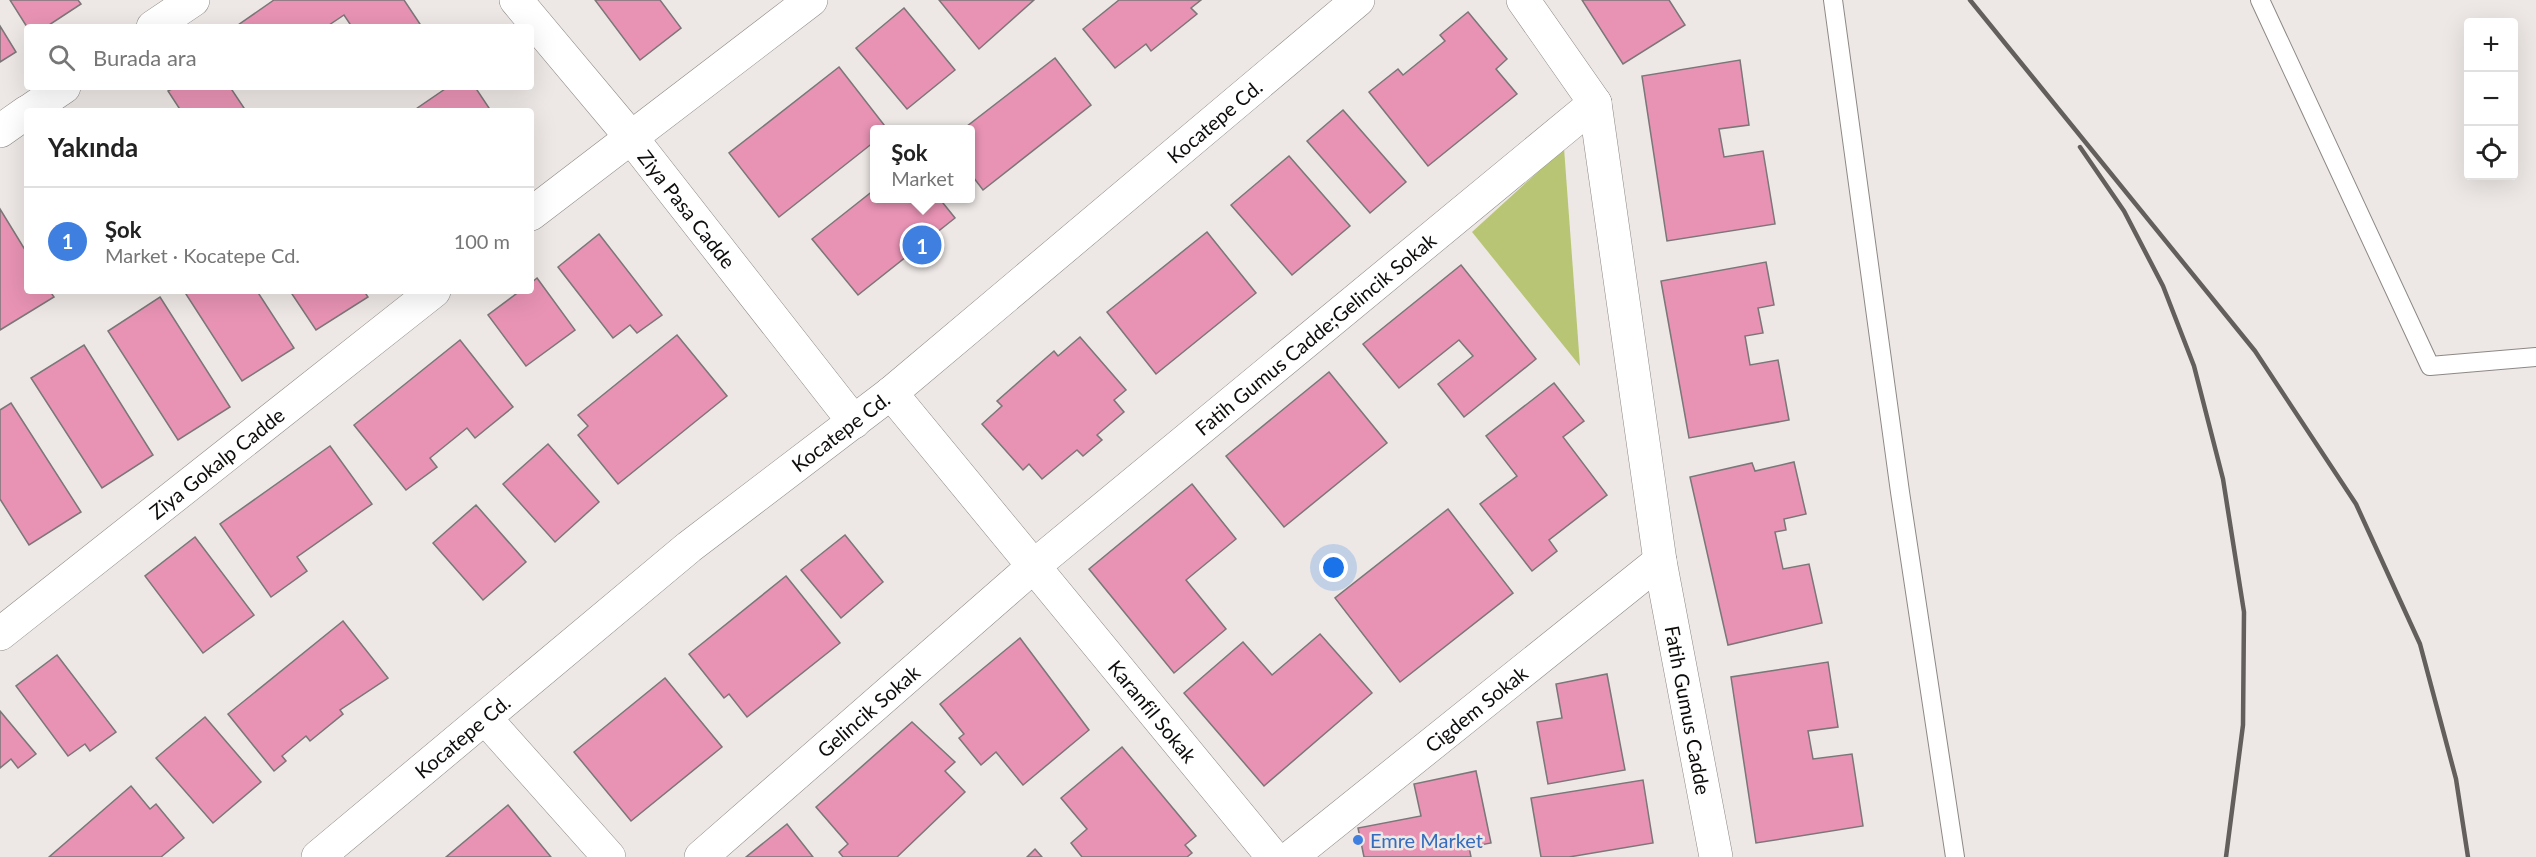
<!DOCTYPE html>
<html lang="tr">
<meta charset="utf-8">
<style>
body{margin:0;font-family:Lato,sans-serif;background:#f6f6f6;color:#222}
.controls{position:absolute;right:18px;top:18px;display:grid;overflow:hidden;border-radius:6px;box-shadow:0 6px 24px #0002}
.controls button{width:54px;height:54px;display:grid;place-items:center;padding:0;border:0;border-bottom:2px solid #e0e0e0;background:#fff;color:#222;font:30px sans-serif}
.you{position:absolute;left:1334px;top:568px;width:21px;height:21px;margin:-15px;border:4px solid #fff;border-radius:50%;background:#1a73e8;box-shadow:0 0 0 9px #1a73e833}
.badge{display:grid;place-items:center;width:39px;height:39px;border-radius:50%;background:#7c3aed;color:#fff;font-size:20px;font-weight:700}
.pin{position:absolute;translate:-50% -50%;border:3px solid #fff;box-shadow:0 2px 6px #0006}
.popup{position:absolute;left:870px;top:125px;width:105px;height:78px;box-sizing:border-box;display:grid;place-content:center;border-radius:6px;background:#fff;filter:drop-shadow(0 2px 4px #0005);font-size:20px;white-space:nowrap;color:#767676}
.popup b{font-size:22px;color:#222}
.popup::after{content:'';position:absolute;left:50%;top:100%;margin-left:-12px;border:12px solid transparent;border-top-color:#fff}
.list{margin:0;padding:0;list-style:none}
h2{display:flex;justify-content:space-between;align-items:center;height:78px;margin:0;padding:0 24px;font-size:26px}
h2 small{font-size:20px;font-weight:400;color:#767676}
.list li{display:grid;grid-template-columns:39px 1fr auto;gap:18px;align-items:center;box-sizing:border-box;height:108px;padding:0 24px;border-top:2px solid #e0e0e0}
.list b{display:block;font-size:22px;white-space:nowrap}
.list p{margin:0;font-size:20px;white-space:nowrap;color:#767676}
.list em{font-size:20px;font-style:normal;color:#767676}
.icon{flex:none;width:33px;height:33px;fill:none;stroke:currentColor;stroke-width:2;stroke-linecap:round;stroke-linejoin:round}
.map{position:relative;flex:none;width:2536px;height:857px;overflow:hidden}
.search{position:absolute;background:#fff;box-shadow:0 6px 24px #0002;left:24px;top:24px;width:510px;height:66px;display:flex;align-items:center;gap:15px;box-sizing:border-box;padding:0 21px;border-radius:6px;color:#767676;font-size:22px}
.panel{position:absolute;background:#fff;box-shadow:0 6px 24px #0002;left:24px;top:108px;width:510px;height:186px;border-radius:6px}
.map>svg:first-child{display:block}
.green{fill:#b8c574}
.building{fill:#e893b4;stroke:#7b7677;stroke-width:1.5}
.lines{fill:none;stroke-linecap:round;stroke-linejoin:round}
.lane-casing{stroke:#8d8885;stroke-width:20}
.street-casing{stroke:#8d8885;stroke-width:34}
.secondary-casing{stroke:#8d8885;stroke-width:34}
.lane{stroke:#fff;stroke-width:18}
.street{stroke:#fff;stroke-width:33}
.secondary{stroke:#fff;stroke-width:33}
.rail{stroke:#625f5d;stroke-width:4.5}
.shop-dot{fill:#3f7fe0;stroke:#ede8e5;stroke-width:2}
.labels{text-anchor:middle;dominant-baseline:central;stroke-width:5;stroke-linejoin:round;paint-order:stroke}
.street-label{font-size:20px;fill:#0f0d0c;stroke:#ede8e5}
.shop-label{font-size:20px;fill:#366cbe;stroke:#ede8e5;text-anchor:start}
</style>
<div class="map">
<svg width="2536" height="857" viewBox="0 0 2536 857">
<rect width="100%" height="100%" fill="#ede8e5"/>
<path class="green" d="M1564 148 1580 366 1472 232Z"/>
<g class="building">
<path d="M10 0H78L81 4 46 27H27Z"/>
<path d="M274 0H404L422 27H352L344 15 326 27H239L238 25Z"/>
<path d="M595 0H660L681 28 640 60Z"/>
<path d="M939 0H1034L979 49Z"/>
<path d="M1119 0H1201L1191 8 1197 14 1151 51 1146 44 1115 68 1083 29Z"/>
<path d="M1582 0H1669L1685 25 1623 64Z"/>
<path d="M904 8 955 70 907 109 856 48Z"/>
<path d="M1468 12 1507 59 1496 69 1517 94 1428 166 1369 92 1398 69 1403 75 1445 41 1440 35Z"/>
<path d="M0 26 16 52 0 62Z"/>
<path d="M1055 58 1091 105 983 190 970 173V130H962Z"/>
<path d="M1740 60 1749 125 1719 129 1724 157 1763 151 1775 224 1667 241 1642 76Z"/>
<path d="M839 67 888 130H874V142L779 217 729 153Z"/>
<path d="M175 87H230L246 111H181L168 91Z"/>
<path d="M448 87H475L491 111H413Z"/>
<path d="M1343 110 1406 182 1370 213 1307 141Z"/>
<path d="M1289 156 1350 226 1292 275 1231 205Z"/>
<path d="M874 190V198H939L955 218 858 295 812 239Z"/>
<path d="M0 209 27 253V291H50L54 297 0 330Z"/>
<path d="M1207 232 1256 293 1156 374 1107 312Z"/>
<path d="M599 234 662 315 637 333 630 325 613 338 558 267Z"/>
<path d="M1766 262 1774 305 1758 308 1763 333 1745 336 1750 365 1778 360 1789 420 1689 438 1661 281Z"/>
<path d="M1461 265 1536 359 1464 417 1438 384 1473 356 1459 340 1399 388 1363 344Z"/>
<path d="M537 278 575 330 526 366 488 315 520 291H531V283Z"/>
<path d="M184 291H257L294 348 242 381Z"/>
<path d="M290 291H364L368 297 316 330Z"/>
<path d="M160 297 230 407 178 440 108 331Z"/>
<path d="M677 335 727 396 618 484 578 435 588 426 578 415Z"/>
<path d="M1080 337 1126 390 1114 400 1124 412 1097 435 1102 440 1083 456 1077 450 1042 479 1029 464 1023 470 982 424 1002 406 997 401 1054 351 1058 356Z"/>
<path d="M460 340 513 407 475 438 467 428 430 458 437 467 406 490 354 425Z"/>
<path d="M84 345 153 455 102 488 31 378Z"/>
<path d="M1329 372 1387 443 1284 527 1226 456Z"/>
<path d="M1554 383 1584 421 1563 437 1607 495 1549 540 1557 551 1532 571 1480 504 1517 476 1486 436Z"/>
<path d="M11 403 81 512 29 545 0 499V410Z"/>
<path d="M548 444 599 502 555 542 503 484Z"/>
<path d="M330 446 372 504 297 557 307 571 271 597 220 524Z"/>
<path d="M1794 462 1806 514 1784 519 1786 530 1775 532 1783 569 1809 564 1822 623 1728 645 1690 477 1752 463 1755 471Z"/>
<path d="M1192 484 1236 539 1186 580 1226 629 1174 673 1089 569Z"/>
<path d="M476 505 526 562 483 600 433 543Z"/>
<path d="M1448 509 1513 593 1400 682 1335 598Z"/>
<path d="M845 535 883 582 841 618 801 570Z"/>
<path d="M195 537 254 615 203 653 145 576Z"/>
<path d="M786 576 840 643 747 717 729 694 724 698 689 654Z"/>
<path d="M343 621 388 678 340 710 343 714 310 741 306 736 282 756 286 761 274 771 228 714Z"/>
<path d="M1320 634 1372 693 1264 786 1184 693 1243 642 1272 675Z"/>
<path d="M1020 638 1089 730 1023 785 996 752 981 765 959 738 964 734 940 704Z"/>
<path d="M57 655 116 732 90 751 85 744 68 756 16 686Z"/>
<path d="M1828 662 1838 727 1808 731 1813 759 1852 754 1863 826 1756 843 1731 677Z"/>
<path d="M1607 674 1625 770 1548 784 1537 722 1562 718 1556 684Z"/>
<path d="M665 678 722 747 631 821 574 752Z"/>
<path d="M0 711 36 754 18 768 11 759 0 768Z"/>
<path d="M205 717 261 782 213 823 156 758Z"/>
<path d="M912 722 955 762 945 771 965 792 897 857H843L839 852 848 844 816 807Z"/>
<path d="M1122 747 1196 836 1185 845 1192 853 1187 857H1082L1071 843 1087 829 1061 798Z"/>
<path d="M1476 771 1491 843 1469 847 1471 857H1364L1358 828 1421 816 1414 784Z"/>
<path d="M1643 780 1653 843 1569 857H1541L1531 798Z"/>
<path d="M131 786 150 809 156 804 184 838 161 857H49Z"/>
<path d="M508 805 551 857H446Z"/>
<path d="M787 824 813 857H746Z"/>
<path d="M1035 849 1042 857H1027Z"/>
</g>
<g class="lines">
<defs>
<g id="lane">
<path d="M1833 0 1900 492 1955 857"/>
<path d="M2260 0 2430 366 2536 357"/>
</g>
<g id="street">
<path d="M153 27 193 0"/>
<path d="M29 111 64 87"/>
<path d="M0 131 27 112"/>
<path d="M531 214 811 0"/>
<path id="s1" d="M0 634 434 291"/>
<path d="M485 718 609 857"/>
<path id="s2" d="M701 857 1035 565 1595 103"/>
<path id="s3" d="M1291 857 1660 561"/>
</g>
<g id="secondary">
<path id="s4" d="M516 0 630 136 854 422"/>
<path id="s5" d="M1523 0 1595 103 1660 561 1716 857"/>
<path id="s6" d="M891 393 1273 857"/>
<path id="s7" d="M318 857 689 547 891 393 1358 0"/>
</g>
</defs>
<use href="#lane" class="lane-casing"/>
<use href="#street" class="street-casing"/>
<use href="#secondary" class="secondary-casing"/>
<use href="#lane" class="lane"/>
<use href="#street" class="street"/>
<use href="#secondary" class="secondary"/>
<g class="rail">
<path d="M1970 0 2255 351 2356 504 2420 644 2456 779 2468 857"/>
<path d="M2080 147 2124 211 2163 286 2194 366 2223 479 2244 612 2243 725 2226 857"/>
</g>
</g>
<circle class="shop-dot" cx="1358" cy="840" r="6"/>
<g class="labels">
<g class="street-label">
<text stroke="none"><textPath href="#s7" startOffset="1160">Kocatepe Cd.</textPath></text>
<text stroke="none"><textPath href="#s4" startOffset="270">Ziya Pasa Cadde</textPath></text>
<text stroke="none"><textPath href="#s2" startOffset="807">Fatih Gumus Cadde;Gelincik Sokak</textPath></text>
<text stroke="none"><textPath href="#s7" startOffset="674">Kocatepe Cd.</textPath></text>
<text stroke="none"><textPath href="#s1" startOffset="276">Ziya Gokalp Cadde</textPath></text>
<text stroke="none"><textPath href="#s3" startOffset="237">Cigdem Sokak</textPath></text>
<text stroke="none"><textPath href="#s5" startOffset="740">Fatih Gumus Cadde</textPath></text>
<text stroke="none"><textPath href="#s2" startOffset="222">Gelincik Sokak</textPath></text>
<text stroke="none"><textPath href="#s6" startOffset="412">Karanfil Sokak</textPath></text>
<text stroke="none"><textPath href="#s7" startOffset="188">Kocatepe Cd.</textPath></text>
</g>
<g class="shop-label">
<text x="1370" y="840">Emre Market</text>
</g>
</g>
</svg>
<div class="controls">
<button>+</button>
<button>−</button>
<button><svg class="icon" aria-label="locate" viewBox="0 0 24 24"><circle cx="12" cy="12" r="6"/><path d="M12 2v4M12 18v4M2 12h4M18 12h4"/></svg></button>
</div>
<div class="you"></div>
<div class="pin badge" style="left:922px;top:245px;background:#3f7fe0">1</div>
<div class="popup"><b>Şok</b>Market</div>
<div class="search"><svg class="icon" aria-label="search" viewBox="0 0 24 24"><circle cx="10" cy="10" r="6"/><path d="M15 15l6 6"/></svg>Burada ara</div>
<section class="panel">
<h2>Yakında<small></small></h2>
<ul class="list">
<li><span class="badge" style="background:#3f7fe0">1</span><div><b>Şok</b><p>Market · Kocatepe Cd.</p></div><em>100 m</em></li>
</ul>
</section>
</div>
